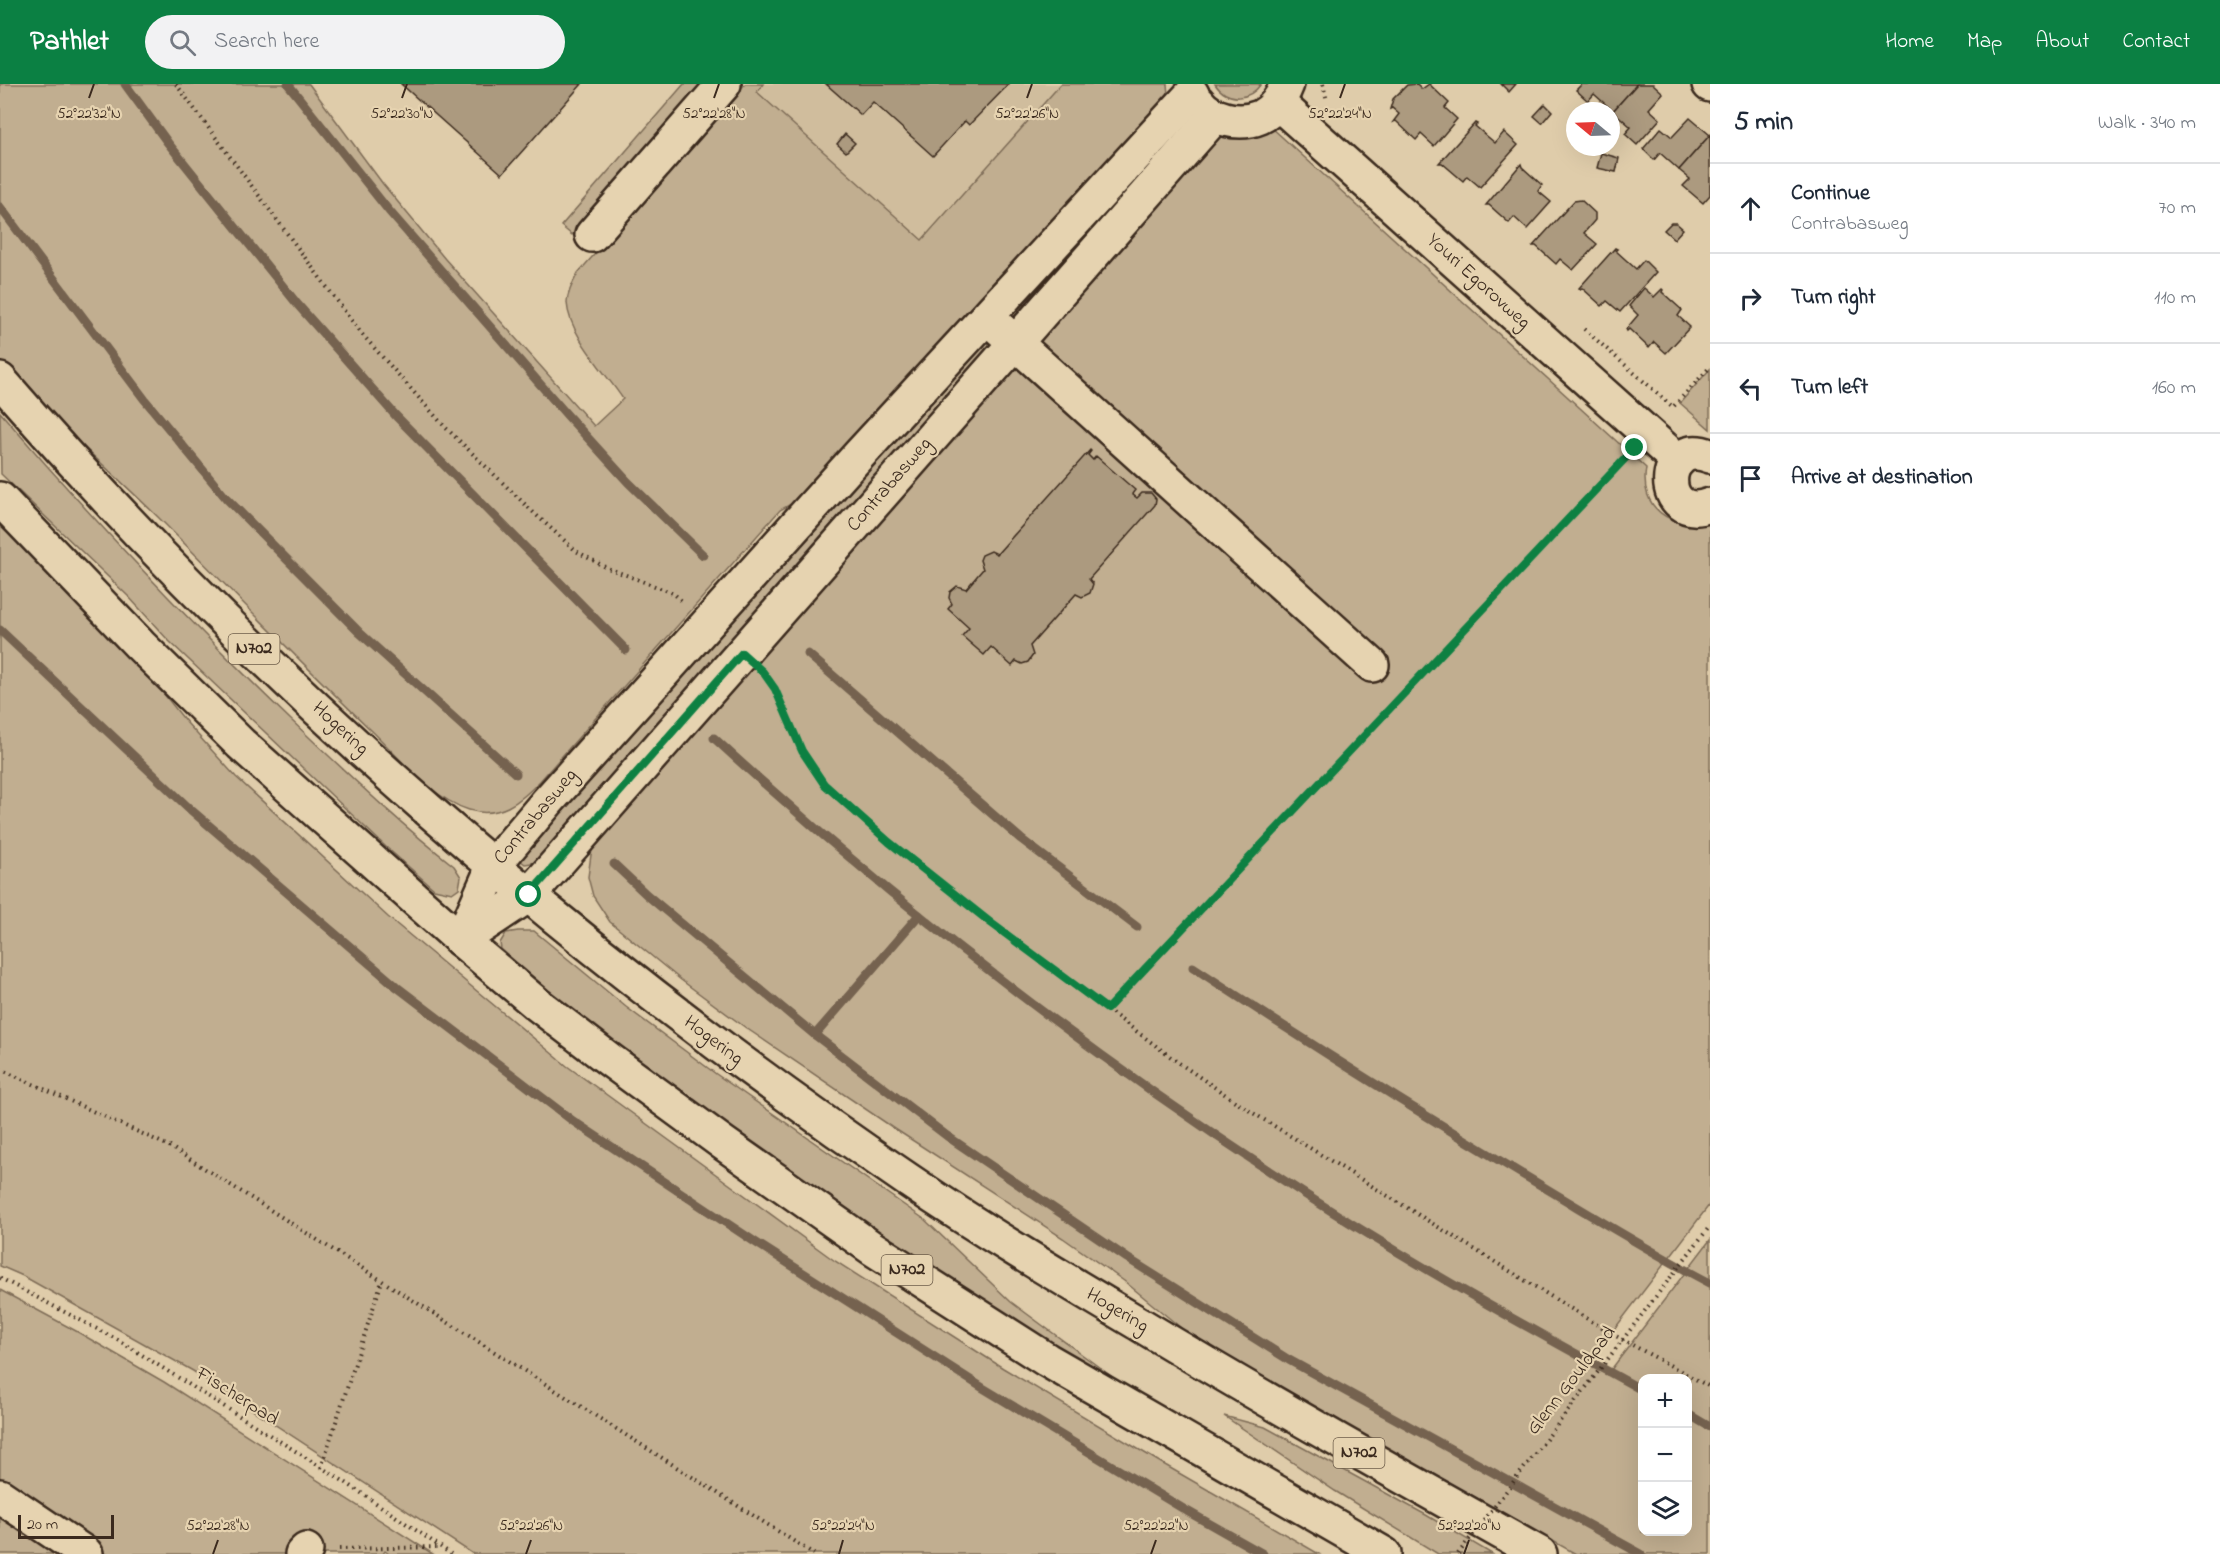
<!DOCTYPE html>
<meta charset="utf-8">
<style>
body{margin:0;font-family:"Indie Flower",sans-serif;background:#f2f2f3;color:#1f2937}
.controls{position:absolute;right:18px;bottom:18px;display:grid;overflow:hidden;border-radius:12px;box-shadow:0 6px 24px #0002}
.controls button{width:54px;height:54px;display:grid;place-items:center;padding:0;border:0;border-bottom:2px solid #e0e1e3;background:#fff;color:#1f2937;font:30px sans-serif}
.compass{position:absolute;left:1566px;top:18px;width:54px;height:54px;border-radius:50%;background:#fff;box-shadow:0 6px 24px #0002;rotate:289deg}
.scale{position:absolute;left:18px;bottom:15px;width:96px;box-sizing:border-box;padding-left:6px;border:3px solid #3b2a1e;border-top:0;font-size:16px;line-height:21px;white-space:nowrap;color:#3b2a1e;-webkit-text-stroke:4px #e6d3b0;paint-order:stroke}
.stop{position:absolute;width:18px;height:18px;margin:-14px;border:4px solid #0b8043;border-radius:50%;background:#fff}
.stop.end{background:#0b8043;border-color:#fff;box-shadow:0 2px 6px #0008}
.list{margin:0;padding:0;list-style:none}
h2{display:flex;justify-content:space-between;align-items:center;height:78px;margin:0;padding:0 24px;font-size:26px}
h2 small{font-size:20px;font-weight:400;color:#747a83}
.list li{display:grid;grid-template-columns:39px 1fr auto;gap:18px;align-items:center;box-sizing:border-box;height:90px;padding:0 24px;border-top:2px solid #e0e1e3}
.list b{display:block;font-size:22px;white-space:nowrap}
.list p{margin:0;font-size:20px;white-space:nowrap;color:#747a83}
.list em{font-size:20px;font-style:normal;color:#747a83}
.icon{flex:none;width:33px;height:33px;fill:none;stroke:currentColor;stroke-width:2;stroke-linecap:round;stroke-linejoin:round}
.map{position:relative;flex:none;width:1710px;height:1470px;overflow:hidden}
header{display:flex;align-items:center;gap:36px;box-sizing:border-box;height:84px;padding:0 30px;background:#0b8043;color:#fff}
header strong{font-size:28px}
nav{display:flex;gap:33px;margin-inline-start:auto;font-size:21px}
.search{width:420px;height:54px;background:#f2f2f3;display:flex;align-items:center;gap:15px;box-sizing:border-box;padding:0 21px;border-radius:33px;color:#747a83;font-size:22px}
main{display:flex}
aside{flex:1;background:#fff}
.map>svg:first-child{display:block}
.built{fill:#d0bd9d}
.green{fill:#c1ae90;stroke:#7e6c57;stroke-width:1.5;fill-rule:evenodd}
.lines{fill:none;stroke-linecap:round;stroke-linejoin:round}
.stream{stroke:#74624f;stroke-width:9}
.building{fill:#ac9a7f;stroke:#3b2a1e;stroke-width:1.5}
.minor-casing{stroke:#3b2a1e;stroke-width:38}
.highway-casing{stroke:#3b2a1e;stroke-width:38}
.path{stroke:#3b2a1e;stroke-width:4;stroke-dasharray:1.5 4.5;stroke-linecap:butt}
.minor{stroke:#e6d3b0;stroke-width:33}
.highway{stroke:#e6d3b0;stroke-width:33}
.path-bridge{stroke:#3b2a1e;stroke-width:4;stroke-dasharray:1.5 4.5;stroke-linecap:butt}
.route{stroke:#0b8043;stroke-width:8}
.ticks{fill:none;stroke:#3b2a1e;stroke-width:2}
.labels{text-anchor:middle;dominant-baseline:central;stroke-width:4.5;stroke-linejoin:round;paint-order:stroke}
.shield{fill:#e6d3b0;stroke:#6e5d4a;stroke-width:1.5}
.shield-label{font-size:18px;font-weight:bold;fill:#3b2a1e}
.street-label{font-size:20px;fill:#3b2a1e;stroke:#e6d3b0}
.ticks-label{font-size:15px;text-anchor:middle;fill:#3b2a1e;stroke:#e6d3b0;stroke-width:4.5;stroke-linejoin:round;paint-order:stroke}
</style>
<header>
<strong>Pathlet</strong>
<div class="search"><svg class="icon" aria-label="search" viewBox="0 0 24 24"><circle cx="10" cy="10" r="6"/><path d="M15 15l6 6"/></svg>Search here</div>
<nav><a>Home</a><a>Map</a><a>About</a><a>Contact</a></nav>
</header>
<main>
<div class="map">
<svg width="1710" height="1470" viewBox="0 0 1710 1470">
<rect width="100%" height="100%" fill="#dfccaa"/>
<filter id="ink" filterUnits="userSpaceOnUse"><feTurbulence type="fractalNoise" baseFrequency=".0167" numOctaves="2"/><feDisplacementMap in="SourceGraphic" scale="12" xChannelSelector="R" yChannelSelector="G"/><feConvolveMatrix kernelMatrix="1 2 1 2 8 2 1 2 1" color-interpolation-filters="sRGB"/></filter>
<g filter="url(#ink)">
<path class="built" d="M763 0H1061L923 156 756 8Z"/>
<g class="green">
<path d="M0 0H309L383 100 445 175 594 342 623 315C606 289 569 251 567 219 567 209 573 198 578 189L745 0H763L757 8 922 156 1061 0H1167L1168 11 809 410 780 426 540 697C520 718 499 735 469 726 431 714 399 673 371 646 299 577 230 505 159 434 106 382 49 334 0 278Z"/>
<path d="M684 0H704L572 151 561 142Z"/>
<path d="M1215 0H1261C1249 17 1227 18 1215 0Z"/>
<path d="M1185 34 1193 40 538 778 525 780 521 777 524 765Z"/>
<path d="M1271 43 1646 384C1639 424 1671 446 1708 437L1710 439V1120L1587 1281 1607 1291 1710 1156V1470H1576L1215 1267 1191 1252 1124 1197 1063 1154 895 1045 746 944 681 896 610 838 593 812 588 793 591 771 597 746 1215 51C1236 59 1251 54 1271 43ZM1642 1294H1688V1448H1642Z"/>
<path d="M1710 285V345L1680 319Z"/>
<path d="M0 328C92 435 189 538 291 636 344 686 396 737 454 782L461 793 459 804 452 809 434 805 386 763 168 556 129 513 1 390Z"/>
<path d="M0 442 116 550 187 639 236 693 388 833 567 982 835 1177 1003 1284 1158 1377 1319 1470H473L193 1287 23 1192 0 1182Z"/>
<path d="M518 847H534L626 923 716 990 924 1135 1011 1218 1161 1329 872 1150 578 933 501 865 500 859 506 849Z"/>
<path d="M0 1206 76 1247 164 1298 433 1470H389L385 1467 383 1470H100L0 1402Z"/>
<path d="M1224 1332 1265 1343 1426 1431 1492 1470H1438L1335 1407Z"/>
<path d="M0 1423 70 1470H0Z"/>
</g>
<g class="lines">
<g class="stream">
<path d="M125 0 168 59 298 221 396 332 626 566"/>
<path d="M288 0 389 127 567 331 628 398 703 471"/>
<path d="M0 123 145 316 226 414 360 549 516 690"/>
<path d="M0 546 191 726 397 903 573 1037 755 1158 983 1304 1187 1427 1263 1470"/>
<path d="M808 570 1021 755 1137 843"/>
<path d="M714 654C889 815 1078 962 1277 1092 1395 1170 1519 1239 1642 1306"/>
<path d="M614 780 647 811 815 951 947 1052 1127 1174 1289 1276 1641 1470"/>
<path d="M1193 883C1311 961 1431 1036 1552 1108 1604 1139 1656 1171 1710 1199"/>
<path d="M815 951 919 831"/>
<path d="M1688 1330 1710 1343"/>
</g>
</g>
<g class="building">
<path d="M401 0H582L502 90Z"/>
<path d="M826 0H1009L969 41 965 37 933 72 873 18 861 31Z"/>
<path d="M1417 0 1422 5 1429 0 1449 19 1445 24 1457 35 1434 62 1421 50 1416 56 1396 37 1393 38 1399 30 1392 24 1390 25 1393 15 1407 1Z"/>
<path d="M1501 0H1516L1509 8Z"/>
<path d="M1582 0H1637L1613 27 1594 10 1588 17 1576 6Z"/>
<path d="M1637 0H1653L1663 9 1649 25 1660 35 1637 61 1625 50 1631 43 1613 27Z"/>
<path d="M1545 20 1552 27 1542 39 1534 32Z"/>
<path d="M1690 34 1710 51 1679 86 1660 69 1654 76 1643 65 1661 44 1672 53Z"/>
<path d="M1475 39 1477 40 1475 42 1495 59 1504 48 1518 61 1480 103 1467 92 1463 97 1442 79H1439Z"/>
<path d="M845 50 855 59 846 68 837 60Z"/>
<path d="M1710 51V111L1703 119 1683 102 1690 95 1679 86Z"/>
<path d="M1601 69 1619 74 1616 88 1597 84Z"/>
<path d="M1521 80 1522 83 1542 101 1538 107 1551 118 1527 145 1514 133 1509 139 1489 121H1486Z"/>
<path d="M1581 116 1595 129V136L1584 149 1597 160 1573 186 1560 175 1556 180 1536 162H1533L1574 117Z"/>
<path d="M1671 139H1676L1683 145 1674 155 1664 146Z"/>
<path d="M1615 164 1617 165 1615 166 1636 185 1644 176 1656 188 1620 228 1607 217 1602 222 1582 204 1581 205 1579 204Z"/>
<path d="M1644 204 1654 213 1662 205 1663 206 1662 208 1682 226 1678 232 1690 243 1666 269 1654 258 1649 264 1629 245 1627 247 1626 245 1638 231 1629 222Z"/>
<path d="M1090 366 1091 367 1088 371 1093 376 1096 372 1135 406 1132 410 1137 414 1142 409H1151L1156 415 1155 421 1089 495 1093 500 1090 509 1082 513 1076 510 1030 562 1033 571 1028 578 1022 580 1016 577 1012 582 991 563 984 571 962 552 969 544 948 525 952 520 949 514 950 508 957 502 966 505 983 485 980 476 982 471 991 467 997 470Z"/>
</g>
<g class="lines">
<defs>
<g id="minor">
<path d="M1709 0 1710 1"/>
<path d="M1198 18C1211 35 1239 42 1260 33 1273 27 1282 13 1287 0"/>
<path d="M1278 19 1678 377"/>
<path d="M592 151 724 0"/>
<path d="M999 244 1372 581"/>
<path d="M1710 372C1658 352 1657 441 1710 421"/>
<path d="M461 856 494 781 548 717 859 371 1192 10"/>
<path d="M461 856 529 811 1215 32"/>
<path d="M0 1412 86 1470"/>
<path d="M302 1470 306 1466"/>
</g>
<g id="highway">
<path d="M0 296C264 601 575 870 908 1096 984 1148 1062 1194 1141 1241 1272 1320 1406 1395 1540 1470"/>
<path d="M0 415 140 561 241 660 461 856 537 920 610 976 723 1059 872 1164 1047 1276 1384 1470"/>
</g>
</defs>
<use href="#minor" class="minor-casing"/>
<use href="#highway" class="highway-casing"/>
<g class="path">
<path d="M176 0 361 249 445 343 534 429 576 467 605 483 673 509 684 519"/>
<path d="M1323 0 1327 17"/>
<path d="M1584 245 1673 323 1710 283"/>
<path d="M766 591 775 605 802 667 824 700 889 758 991 839 1179 979 1245 1024 1612 1250 1710 1303"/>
<path d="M1108 925 1626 373"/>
<path d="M0 985 169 1062 814 1470"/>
<path d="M0 1194 118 1256 348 1400 451 1470"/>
<path d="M321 1384 382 1197"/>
<path d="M339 1465 439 1463"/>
</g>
<use href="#minor" class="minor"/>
<use href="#highway" class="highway"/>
<path class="path-bridge" d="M1458 1470 1710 1142"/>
</g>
</g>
<g class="lines" filter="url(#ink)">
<path class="route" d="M529 811 742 569 763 588 775 605 802 667 824 700 889 758 991 839 1107 925 1635 364"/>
</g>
<path class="ticks" d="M89 14 94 0M402 14 407 0M714 14 719 0M1027 14 1032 0M1340 14 1345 0M213 1470 218 1456M526 1470 531 1456M839 1470 843 1456M1151 1470 1156 1456M1464 1470 1469 1456"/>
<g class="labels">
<g class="shield">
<rect x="228.5" y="550" width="51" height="30" rx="4.5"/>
<rect x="881.5" y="1171" width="51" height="30" rx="4.5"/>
<rect x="1333.5" y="1354" width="51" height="30" rx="4.5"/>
</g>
<g class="shield-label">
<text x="254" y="565">N702</text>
<text x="907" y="1186">N702</text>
<text x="1359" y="1369">N702</text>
</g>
<g class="street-label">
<text transform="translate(1478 198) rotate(42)">Youri Egorovweg</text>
<text transform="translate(890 401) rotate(-49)">Contrabasweg</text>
<text transform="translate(340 645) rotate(43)">Hogering</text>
<text transform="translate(536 733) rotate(-50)">Contrabasweg</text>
<text transform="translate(713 957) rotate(37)">Hogering</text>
<text transform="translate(1117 1227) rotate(31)">Hogering</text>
<text transform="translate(1572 1297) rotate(-52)">Glenn Gouldpad</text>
<text transform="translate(237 1313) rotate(32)">Fischerpad</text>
</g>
</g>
<g class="ticks-label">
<text x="89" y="34">52°22'32"N</text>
<text x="402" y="34">52°22'30"N</text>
<text x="714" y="34">52°22'28"N</text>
<text x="1027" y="34">52°22'26"N</text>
<text x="1340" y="34">52°22'24"N</text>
<text x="218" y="1446">52°22'28"N</text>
<text x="531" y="1446">52°22'26"N</text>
<text x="843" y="1446">52°22'24"N</text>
<text x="1156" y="1446">52°22'22"N</text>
<text x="1469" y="1446">52°22'20"N</text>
</g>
</svg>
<div class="controls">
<button>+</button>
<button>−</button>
<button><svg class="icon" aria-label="layers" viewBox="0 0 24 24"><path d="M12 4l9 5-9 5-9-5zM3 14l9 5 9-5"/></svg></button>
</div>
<svg class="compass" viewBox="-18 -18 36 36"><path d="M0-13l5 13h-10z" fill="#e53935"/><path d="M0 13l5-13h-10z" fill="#747a83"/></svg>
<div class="scale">20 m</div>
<div class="stop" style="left:529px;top:811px"></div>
<div class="stop end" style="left:1635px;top:364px"></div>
</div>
<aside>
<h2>5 min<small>Walk · 340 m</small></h2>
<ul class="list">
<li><svg class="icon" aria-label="ahead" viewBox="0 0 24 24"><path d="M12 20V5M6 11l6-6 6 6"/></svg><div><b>Continue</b><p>Contrabasweg</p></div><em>70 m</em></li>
<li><svg class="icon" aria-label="right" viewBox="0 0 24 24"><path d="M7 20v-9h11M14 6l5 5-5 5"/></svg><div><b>Turn right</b></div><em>110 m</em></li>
<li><svg class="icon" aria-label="left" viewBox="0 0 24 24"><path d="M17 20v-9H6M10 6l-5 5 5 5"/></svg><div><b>Turn left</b></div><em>160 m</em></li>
<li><svg class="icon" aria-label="arrive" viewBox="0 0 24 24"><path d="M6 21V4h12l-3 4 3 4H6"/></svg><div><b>Arrive at destination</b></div></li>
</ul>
</aside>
</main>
